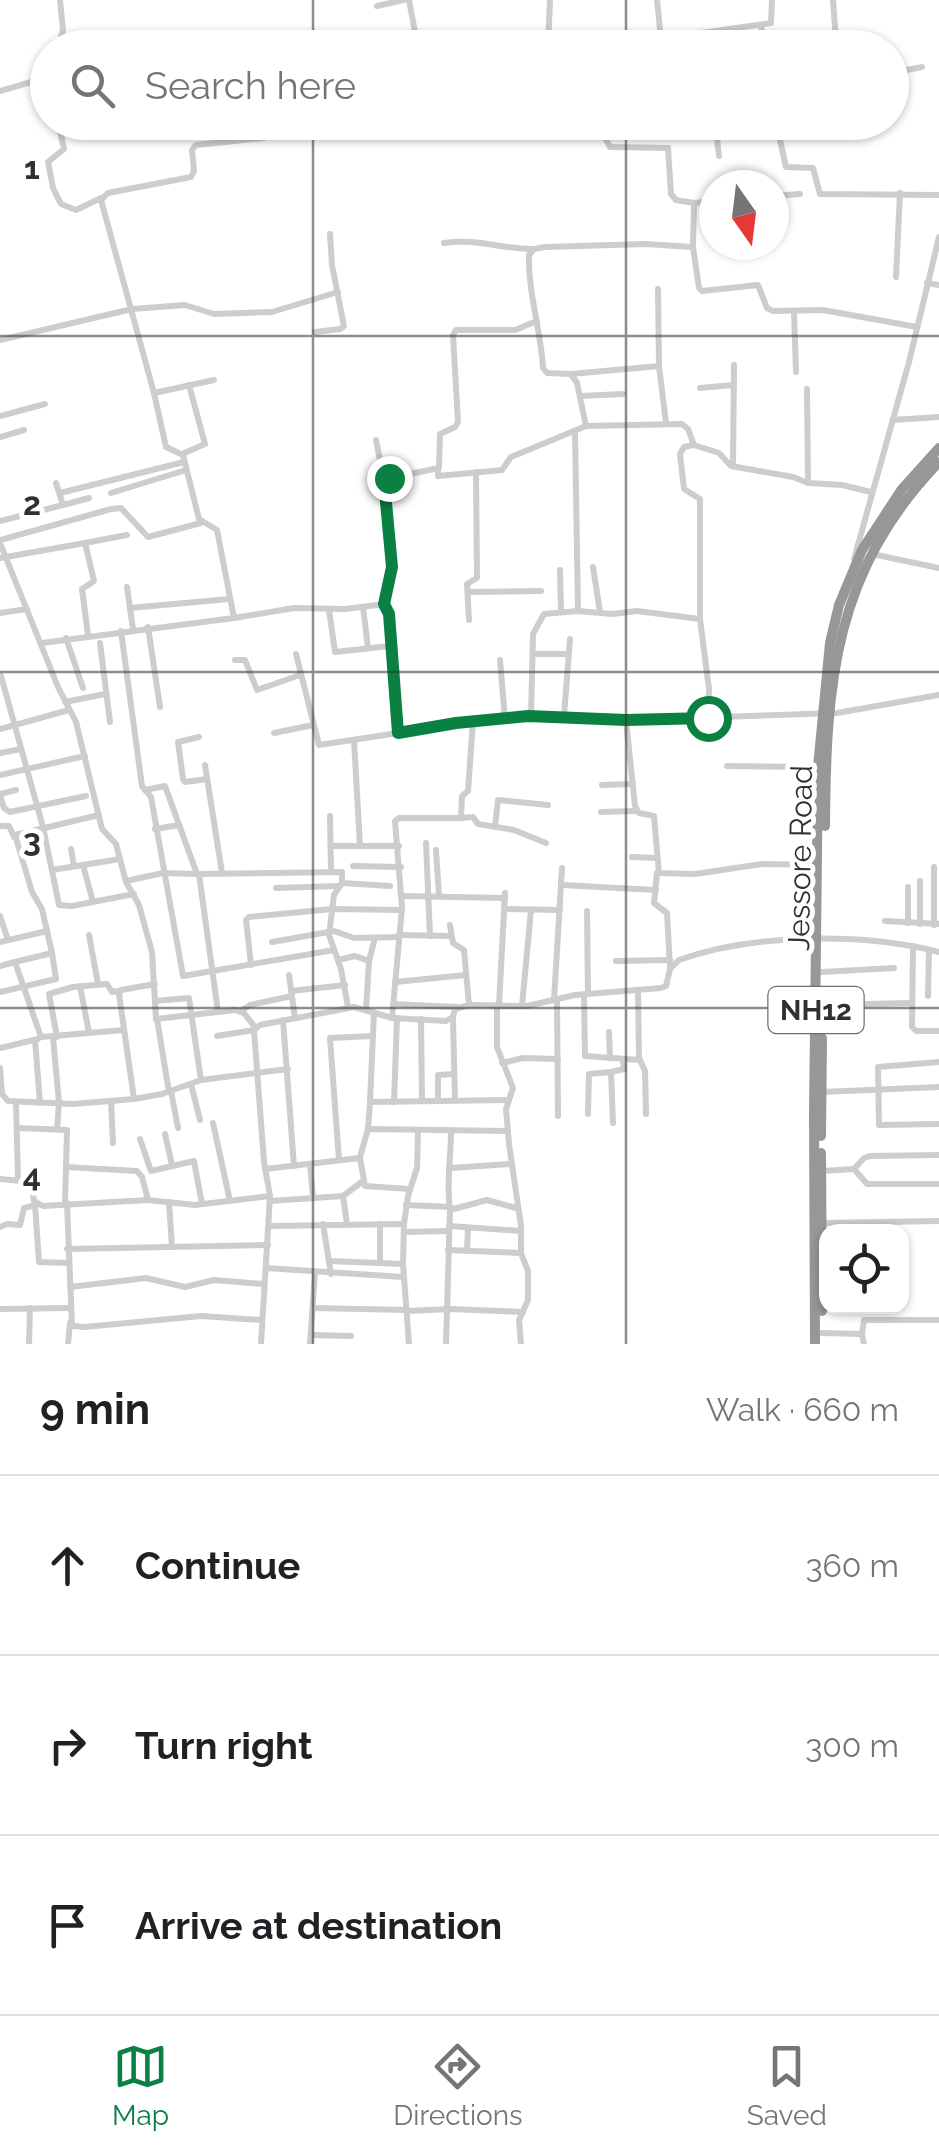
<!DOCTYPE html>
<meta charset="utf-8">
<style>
body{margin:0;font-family:Raleway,sans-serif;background:#f6f6f6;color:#202124}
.controls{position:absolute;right:30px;bottom:30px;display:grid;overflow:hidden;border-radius:20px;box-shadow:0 2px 8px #0004}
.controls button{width:90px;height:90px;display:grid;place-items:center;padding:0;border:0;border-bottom:2px solid #e0e0e0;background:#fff;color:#202124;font:50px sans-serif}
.compass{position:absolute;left:699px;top:170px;width:90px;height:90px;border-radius:50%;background:#fff;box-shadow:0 2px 8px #0004;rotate:166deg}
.stop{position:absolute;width:30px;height:30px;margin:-22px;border:8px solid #0b8043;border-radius:50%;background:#fff}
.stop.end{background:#0b8043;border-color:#fff;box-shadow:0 2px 10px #0008}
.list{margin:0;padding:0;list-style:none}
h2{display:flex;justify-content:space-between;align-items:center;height:130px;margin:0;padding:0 40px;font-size:42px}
h2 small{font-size:32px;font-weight:400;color:#757577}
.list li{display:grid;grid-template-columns:65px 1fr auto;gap:30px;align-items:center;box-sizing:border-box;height:180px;padding:0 40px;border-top:2px solid #e0e0e0}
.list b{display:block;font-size:38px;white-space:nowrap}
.list em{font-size:32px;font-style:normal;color:#757577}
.icon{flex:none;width:55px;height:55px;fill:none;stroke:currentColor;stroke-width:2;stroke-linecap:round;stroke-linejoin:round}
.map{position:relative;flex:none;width:939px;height:1344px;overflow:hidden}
.search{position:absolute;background:#fff;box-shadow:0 2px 8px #0004;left:30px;right:30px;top:30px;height:110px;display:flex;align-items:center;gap:25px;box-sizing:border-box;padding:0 35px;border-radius:55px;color:#757577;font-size:38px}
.sheet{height:670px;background:#fff}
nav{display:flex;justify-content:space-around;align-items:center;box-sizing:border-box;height:140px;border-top:2px solid #e0e0e0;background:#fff;font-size:28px;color:#757577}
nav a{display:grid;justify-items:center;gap:5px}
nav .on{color:#0b8043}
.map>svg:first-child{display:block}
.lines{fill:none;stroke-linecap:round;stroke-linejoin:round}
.minor{stroke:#cdcdcd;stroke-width:6}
.highway{stroke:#979797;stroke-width:10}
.route{stroke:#0b8043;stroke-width:12}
.grid{fill:none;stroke:#303030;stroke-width:2.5;stroke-opacity:0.55}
.labels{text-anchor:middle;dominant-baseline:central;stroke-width:10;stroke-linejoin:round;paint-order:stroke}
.shield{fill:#fff;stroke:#6e6e6e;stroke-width:2.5}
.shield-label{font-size:28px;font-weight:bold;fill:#303030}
.street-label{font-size:30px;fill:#303030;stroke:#fff}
.grid-label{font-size:32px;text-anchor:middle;font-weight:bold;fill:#303030;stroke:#fff;stroke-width:10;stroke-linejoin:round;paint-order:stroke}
</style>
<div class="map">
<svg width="939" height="1344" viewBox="0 0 939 1344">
<rect width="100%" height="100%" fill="#fff"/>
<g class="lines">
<g class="minor">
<path d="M409 0 418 48"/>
<path d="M657 0 661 39"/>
<path d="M833 0 836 41"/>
<path d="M377 6 404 0"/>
<path d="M761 25 765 48"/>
<path d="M783 43 784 48"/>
<path d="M58 48 63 30 60 0"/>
<path d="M548 48 550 0"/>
<path d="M651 48 658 39 771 23 772 0"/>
<path d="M892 73 922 67"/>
<path d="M0 91 48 77"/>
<path d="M58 122 64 149 48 162 53 188 61 204 76 210 101 198"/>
<path d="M276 122 264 138 196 145 192 150 194 171 191 177 108 193 101 200 154 393 166 447 183 455 199 519 217 530 234 618 294 608 345 609 385 604"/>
<path d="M361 122H378"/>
<path d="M605 122 604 136 610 147 668 148 671 194 676 200 694 203 693 247"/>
<path d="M715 122 719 156"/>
<path d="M776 122 786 167 813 168 820 194 939 195"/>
<path d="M774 196 800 194"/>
<path d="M694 203 714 201"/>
<path d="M444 243C477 238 500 249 532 249"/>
<path d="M896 277 900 193"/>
<path d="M927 283 939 285"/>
<path d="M658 289 659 366"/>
<path d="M794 311 796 372"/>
<path d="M537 321 515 330H456L453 335 458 422 455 427 440 434 439 468 385 479C386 520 401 565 385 604L389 614 398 733 456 723 528 716 626 720 635 806 639 813 654 816 659 873 695 874 762 864 817 865"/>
<path d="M315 332 340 329 344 326 332 265 330 234"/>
<path d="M0 340 132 309 185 305 214 314 272 312 338 292"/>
<path d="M571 374 659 366 666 423"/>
<path d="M700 388 734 385"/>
<path d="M807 389 808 482"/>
<path d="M154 393 214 380"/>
<path d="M580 396 623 394"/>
<path d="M0 416 45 404"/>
<path d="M893 420 939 417"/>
<path d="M575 431 578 611"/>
<path d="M0 437 24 430"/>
<path d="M376 440 384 480"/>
<path d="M693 445 684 447 680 454 684 489 700 499V619L709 689 708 718"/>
<path d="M182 454 205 444 189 385"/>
<path d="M733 466 734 365"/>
<path d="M438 469V476L502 470 511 457 586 426"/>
<path d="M871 492 842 485 808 483 793 477 731 466 719 453 694 445 688 429 682 424 586 426 577 383 571 374 547 373 543 368C541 330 528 294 529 255L534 249 545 247 645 244 693 247 699 288 702 291 758 285 767 308 773 311 823 310 917 327"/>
<path d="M60 493 184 462"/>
<path d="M111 493 186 470"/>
<path d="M63 505 89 498"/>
<path d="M0 521 63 505 56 483"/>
<path d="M0 540 111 509 121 508 148 537 201 523"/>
<path d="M0 543 58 687 76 722 102 829 116 844 126 882 139 905 152 952 156 1019 235 1010 244 1013 254 1026"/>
<path d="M872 554 939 568"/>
<path d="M0 558 85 543"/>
<path d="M854 559 909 362 939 237"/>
<path d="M593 567 600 612"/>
<path d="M560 570 561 611"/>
<path d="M127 587 133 629"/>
<path d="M468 592 541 591"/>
<path d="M363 607 368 648"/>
<path d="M130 608 229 599"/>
<path d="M329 610 335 652 390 646"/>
<path d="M0 613 27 609"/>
<path d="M469 620 467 584 477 578 476 472"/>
<path d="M148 627 160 707"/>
<path d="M121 631 142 786 151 797 183 976 334 950"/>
<path d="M88 635 82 589 94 581 85 543 127 535"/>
<path d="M66 638 83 688"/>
<path d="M42 643 234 618"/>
<path d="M100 643 110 722"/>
<path d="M296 654 319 745 398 733"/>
<path d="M533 654H567"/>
<path d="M235 660H245L257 690 300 675"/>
<path d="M500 660 505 719"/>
<path d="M1 676 43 827 59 905 72 906 134 894"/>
<path d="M65 702 105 694"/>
<path d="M564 716 570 639"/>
<path d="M531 717 533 634 544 614 578 611 612 614 637 611 700 619"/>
<path d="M626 720 837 713 939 695"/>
<path d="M473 721 468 791 462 796 461 818 473 817 478 824 514 830 546 843"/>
<path d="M0 729 69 710"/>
<path d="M274 733 313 725"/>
<path d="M199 737 178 742 183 779 185 782 207 779"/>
<path d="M354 740 360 846"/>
<path d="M0 753 21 749"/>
<path d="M205 765 222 873"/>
<path d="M727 766 817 767"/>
<path d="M0 775 85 756"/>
<path d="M602 785 633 784"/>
<path d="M145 790 165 786 197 874"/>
<path d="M0 794 16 790"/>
<path d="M0 795 4 808 10 812 86 796"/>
<path d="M601 812 637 811"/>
<path d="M99 815 15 835 32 892 42 909 52 953 15 962 41 1037 124 1030"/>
<path d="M330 816 331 871"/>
<path d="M0 826H9L14 837"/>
<path d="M495 827 498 800 548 805"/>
<path d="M155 829 179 825"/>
<path d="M426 843 430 936"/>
<path d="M331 846H399"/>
<path d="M71 849 74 866"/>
<path d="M436 850 439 896"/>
<path d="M632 857 657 858"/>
<path d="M83 865 93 902"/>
<path d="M353 866 401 867"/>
<path d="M52 870 120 859"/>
<path d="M657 873 654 903 667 913 670 967"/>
<path d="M126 881 163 873 198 874"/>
<path d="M342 883 390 886"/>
<path d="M562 885 656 890"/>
<path d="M908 887V923"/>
<path d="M276 888 338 886"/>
<path d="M402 896 505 898"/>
<path d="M505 909 560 910"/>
<path d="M587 911 588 994"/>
<path d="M0 916 8 940"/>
<path d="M885 921 939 924"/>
<path d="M920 924V881"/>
<path d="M450 925 453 943 464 950 469 1005"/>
<path d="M934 925V867"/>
<path d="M89 935 98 984"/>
<path d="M399 935 451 936"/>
<path d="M0 942 47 931"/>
<path d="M272 942 334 931 354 938 399 937"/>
<path d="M913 946 912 1027 916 1031H939"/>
<path d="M338 960 355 956 369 961 375 938"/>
<path d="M616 961 670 960"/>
<path d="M251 965 246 920 249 917 332 909 402 910"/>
<path d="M0 966 15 962"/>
<path d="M822 972 894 968"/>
<path d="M289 975 295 1018"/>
<path d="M395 982 466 975"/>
<path d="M80 986 89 1033"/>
<path d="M638 990 639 1058 645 1071 646 1114"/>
<path d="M291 991 345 985"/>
<path d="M0 992 56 979 52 953"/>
<path d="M584 995 585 1056 640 1060"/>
<path d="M928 996 929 950"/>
<path d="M557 999 558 1116"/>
<path d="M554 1000 562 868"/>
<path d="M155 1001 189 998 201 1080"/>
<path d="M393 1004 457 1007"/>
<path d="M497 1005V1047L513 1088 506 1109 509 1144 521 1226V1253L528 1271V1300L519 1320 521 1344"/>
<path d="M499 1005 505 893"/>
<path d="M822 1005 911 1003"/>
<path d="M522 1006 531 910"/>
<path d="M366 1010 369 961"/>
<path d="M241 1011 250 1005 292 996"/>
<path d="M218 1012 199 874 342 872V883L334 895 329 935 341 969 348 1007"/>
<path d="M374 1012 370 1102 509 1100"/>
<path d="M392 1018 402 908 395 821 399 818H461"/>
<path d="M453 1018 455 1100"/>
<path d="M157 1019 169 1092"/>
<path d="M421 1019 422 1101"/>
<path d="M283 1020 294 1166"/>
<path d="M609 1032 610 1058"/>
<path d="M217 1036 254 1030"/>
<path d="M53 1037 59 1103 57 1129"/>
<path d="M57 1037 49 994 73 987 107 984 112 992 120 991"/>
<path d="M35 1040 40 1103"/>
<path d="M0 1048 38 1039"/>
<path d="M939 1062 878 1067 879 1125 939 1124"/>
<path d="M502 1063 523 1058 558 1059"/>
<path d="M0 1068 2 1094 8 1101 73 1104 134 1099 162 1094 201 1080 288 1069"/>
<path d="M191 1084 200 1120"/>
<path d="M171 1091 178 1128"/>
<path d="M822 1092 939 1087"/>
<path d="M134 1099 119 994 121 990 155 984"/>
<path d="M111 1101 113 1143"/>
<path d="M438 1101V1075L454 1074"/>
<path d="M394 1102 397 1018"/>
<path d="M16 1103 18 1180"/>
<path d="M588 1114 589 1074 611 1072"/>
<path d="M213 1123 230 1201"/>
<path d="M613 1123 611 1072 624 1069 623 1059"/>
<path d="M17 1128 67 1130 65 1203"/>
<path d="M368 1129 370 1102"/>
<path d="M165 1134 172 1165"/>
<path d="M140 1139 151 1171 194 1161 202 1204"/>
<path d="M360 1157 368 1129 508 1131"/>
<path d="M339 1160 330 1038 373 1036"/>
<path d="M310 1164 313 1198"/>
<path d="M66 1167 137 1171 142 1177 148 1200"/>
<path d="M451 1168 510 1164"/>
<path d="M265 1169 360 1158 365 1186 410 1189"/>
<path d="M854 1169 867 1184H939"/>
<path d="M822 1171 854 1169 864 1158 870 1156 939 1155"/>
<path d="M0 1179 31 1182 34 1201 43 1206 148 1200 195 1205 270 1196 264 1162 254 1030 260 1025 354 1007 392 1018 446 1021 453 1017 455 1009 469 1005 527 1006 575 995 661 988 666 986 670 969 679 960C754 933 863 933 939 952"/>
<path d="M343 1196 347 1224"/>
<path d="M270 1201 343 1196 363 1181"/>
<path d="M169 1202 172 1247"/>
<path d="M67 1203 72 1326 85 1327 201 1316 261 1320"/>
<path d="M35 1205 39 1262 68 1263"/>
<path d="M406 1205 450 1207"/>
<path d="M450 1210 487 1200 516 1208"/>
<path d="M823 1223 939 1221"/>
<path d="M323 1224 331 1274"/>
<path d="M270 1226 404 1224"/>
<path d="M449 1226 521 1231"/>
<path d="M0 1227 7 1224 20 1225 24 1208 36 1205"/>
<path d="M404 1232 449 1231"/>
<path d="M67 1249 268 1245"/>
<path d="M448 1250 521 1253"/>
<path d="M467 1251 468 1228"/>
<path d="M329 1261 403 1264"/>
<path d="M380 1262V1224"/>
<path d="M266 1268 403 1277"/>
<path d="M70 1287 146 1278 185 1287 214 1280 263 1284"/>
<path d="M313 1308 407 1310"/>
<path d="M0 1309 70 1308"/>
<path d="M407 1311 451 1309 523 1312"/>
<path d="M822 1333 862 1334 864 1344"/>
<path d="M862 1334 864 1320H939"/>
<path d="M311 1335 351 1336"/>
<path d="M29 1344 30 1308"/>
<path d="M68 1344 70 1323"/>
<path d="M261 1344 270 1196"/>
<path d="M310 1344 315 1273"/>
<path d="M409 1344 403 1264 404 1224 408 1196 417 1168 418 1131"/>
<path d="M446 1344 450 1210C446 1183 451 1158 451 1131"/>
</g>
<g class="highway">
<path d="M825 826C826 682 834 571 939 462"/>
<path d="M821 1136 822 1038"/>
<path d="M821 1153 822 1311"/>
<path d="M815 1344 814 1114 818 767 830 643 839 605 862 550 902 489 939 448"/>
</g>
</g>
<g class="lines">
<path class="route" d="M389 478 384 481 392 567 384 604 389 614 398 733 456 723 528 716 626 720 708 718"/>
</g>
<path class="grid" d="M313 0V48M626 0V48M313 122V1344M626 122V1344M0 336H939M0 672H939M0 1008H939"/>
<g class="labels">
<rect class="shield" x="768.5" y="987" width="95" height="46" rx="8"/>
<g class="shield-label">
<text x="816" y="1010">NH12</text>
</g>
<g class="street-label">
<text transform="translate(800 858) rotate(-89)">Jessore Road</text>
</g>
</g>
<g class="grid-label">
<text x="32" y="179">1</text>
<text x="32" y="515">2</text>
<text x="32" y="851">3</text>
<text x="32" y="1187">4</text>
</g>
</svg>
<div class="controls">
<button><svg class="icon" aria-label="locate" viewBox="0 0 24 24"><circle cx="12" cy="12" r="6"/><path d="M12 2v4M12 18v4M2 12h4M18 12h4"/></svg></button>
</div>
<svg class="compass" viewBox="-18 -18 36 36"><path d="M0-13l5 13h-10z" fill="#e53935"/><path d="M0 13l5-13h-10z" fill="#757577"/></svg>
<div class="stop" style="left:708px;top:718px"></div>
<div class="stop end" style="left:389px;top:478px"></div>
<div class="search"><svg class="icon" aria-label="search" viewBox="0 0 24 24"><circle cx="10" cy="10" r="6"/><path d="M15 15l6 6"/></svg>Search here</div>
</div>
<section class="sheet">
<h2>9 min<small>Walk · 660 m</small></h2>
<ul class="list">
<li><svg class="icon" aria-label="ahead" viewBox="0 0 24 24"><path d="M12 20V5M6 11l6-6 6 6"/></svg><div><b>Continue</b></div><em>360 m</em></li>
<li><svg class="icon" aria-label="right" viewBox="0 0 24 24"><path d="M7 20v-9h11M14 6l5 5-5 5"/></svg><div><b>Turn right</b></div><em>300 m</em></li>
<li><svg class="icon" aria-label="arrive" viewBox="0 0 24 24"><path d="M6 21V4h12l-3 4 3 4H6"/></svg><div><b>Arrive at destination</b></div></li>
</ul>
</section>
<nav>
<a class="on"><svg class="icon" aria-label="map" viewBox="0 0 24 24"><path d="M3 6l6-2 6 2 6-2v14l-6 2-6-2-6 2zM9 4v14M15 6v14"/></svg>Map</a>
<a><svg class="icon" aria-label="directions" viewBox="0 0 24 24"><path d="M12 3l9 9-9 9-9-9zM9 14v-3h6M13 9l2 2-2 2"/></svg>Directions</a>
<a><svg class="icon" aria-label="saved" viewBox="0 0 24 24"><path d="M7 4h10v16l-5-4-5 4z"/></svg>Saved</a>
</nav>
